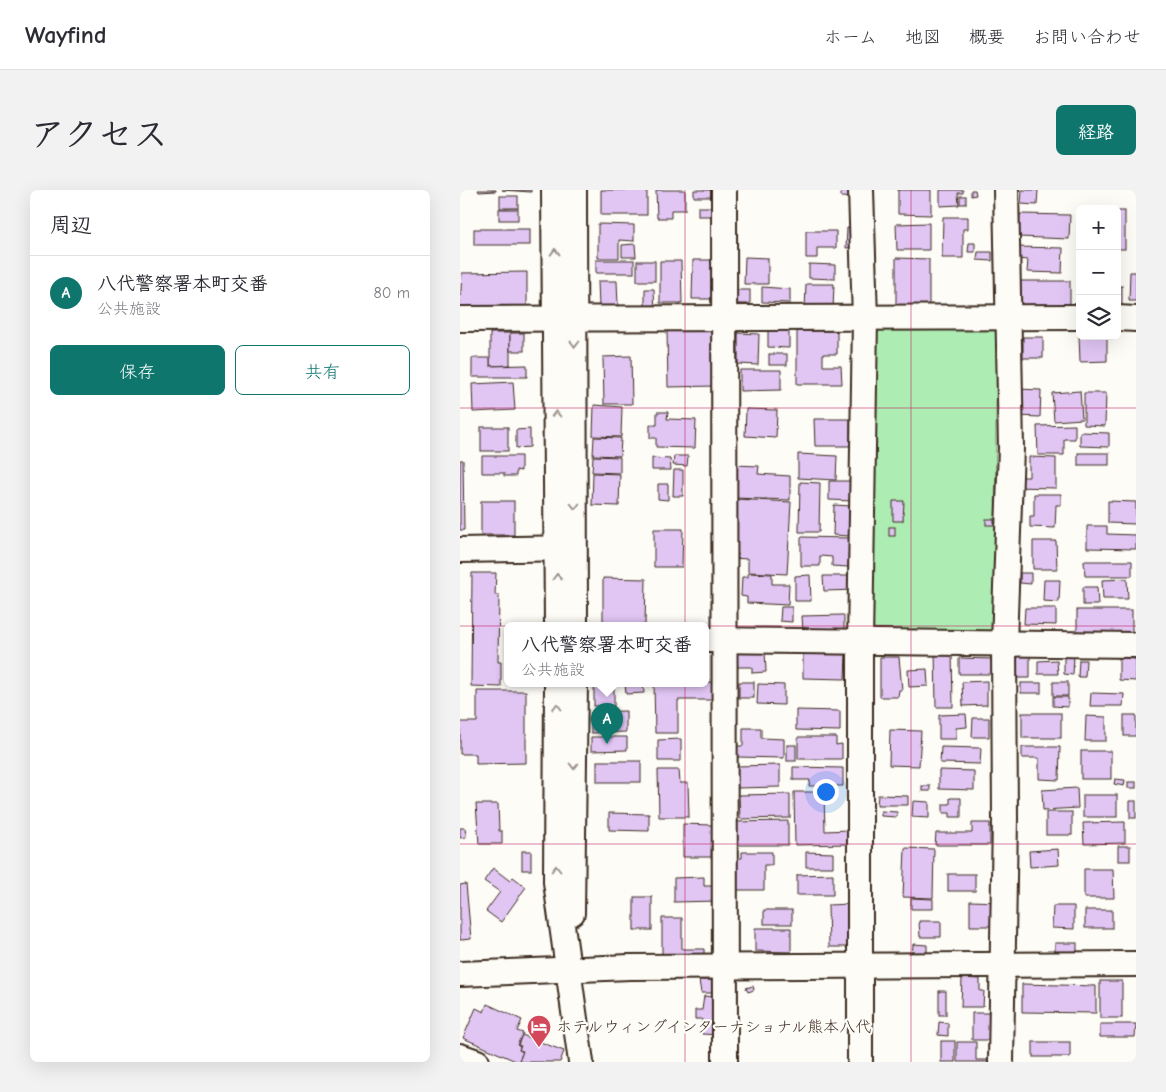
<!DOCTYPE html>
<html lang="ja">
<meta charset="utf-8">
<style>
body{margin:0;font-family:"Comic Neue","Klee One",sans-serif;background:#f2f2f3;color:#2b2b33}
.controls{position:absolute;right:15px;top:15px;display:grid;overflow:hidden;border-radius:8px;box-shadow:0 5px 20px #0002}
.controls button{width:45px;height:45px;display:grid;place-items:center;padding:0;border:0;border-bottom:1px solid #e1e1e2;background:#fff;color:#2b2b33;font:25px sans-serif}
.you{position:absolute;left:365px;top:601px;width:18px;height:18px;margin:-12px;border:4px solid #fff;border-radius:50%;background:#1a73e8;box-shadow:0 0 0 8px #1a73e833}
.badge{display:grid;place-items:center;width:32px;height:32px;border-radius:50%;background:#0f766e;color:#fff;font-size:16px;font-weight:700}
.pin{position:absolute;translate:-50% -41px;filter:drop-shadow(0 1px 2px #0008)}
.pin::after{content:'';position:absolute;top:26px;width:18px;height:15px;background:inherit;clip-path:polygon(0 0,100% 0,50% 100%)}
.popup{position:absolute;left:44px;top:432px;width:205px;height:65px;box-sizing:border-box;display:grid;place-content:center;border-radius:8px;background:#fff;filter:drop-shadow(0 1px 4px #0005);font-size:16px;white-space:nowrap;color:#7c7c81}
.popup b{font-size:19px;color:#2b2b33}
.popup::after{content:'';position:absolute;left:50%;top:100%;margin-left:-10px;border:10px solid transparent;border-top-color:#fff}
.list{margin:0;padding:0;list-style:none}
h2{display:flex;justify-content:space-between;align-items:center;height:65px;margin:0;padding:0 20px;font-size:21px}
h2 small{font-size:16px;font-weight:400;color:#7c7c81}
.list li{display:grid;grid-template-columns:32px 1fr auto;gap:15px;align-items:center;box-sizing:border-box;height:75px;padding:0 20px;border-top:1px solid #e1e1e2}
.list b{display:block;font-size:19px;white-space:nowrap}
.list p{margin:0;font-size:16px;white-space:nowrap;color:#7c7c81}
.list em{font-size:16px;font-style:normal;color:#7c7c81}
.actions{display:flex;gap:10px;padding:15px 20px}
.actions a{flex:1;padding:11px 0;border:1px solid #0f766e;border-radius:8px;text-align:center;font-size:18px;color:#0f766e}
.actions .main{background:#0f766e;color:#fff}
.icon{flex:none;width:28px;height:28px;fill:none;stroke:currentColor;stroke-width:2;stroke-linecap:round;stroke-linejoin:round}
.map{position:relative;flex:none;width:676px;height:872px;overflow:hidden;border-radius:8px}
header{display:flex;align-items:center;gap:30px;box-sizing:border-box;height:70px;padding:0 25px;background:#fff;border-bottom:1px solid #e1e1e2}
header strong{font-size:24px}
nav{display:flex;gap:28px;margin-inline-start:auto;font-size:18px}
.intro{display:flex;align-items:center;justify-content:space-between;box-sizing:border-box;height:120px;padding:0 30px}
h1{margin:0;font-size:35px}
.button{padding:12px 22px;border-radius:8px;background:#0f766e;color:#fff;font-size:18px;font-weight:700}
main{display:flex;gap:30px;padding:0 30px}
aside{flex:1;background:#fff;border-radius:8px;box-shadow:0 5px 20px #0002}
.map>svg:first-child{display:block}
.green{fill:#adecb3;stroke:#748b68}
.building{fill:#e1c6f4;stroke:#3b2a1e}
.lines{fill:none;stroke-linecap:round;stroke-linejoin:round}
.minor-casing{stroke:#3b2a1e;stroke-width:28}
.minor{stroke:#fdfcf7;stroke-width:24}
.oneway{stroke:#9c938a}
.grid{fill:none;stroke:#c2185b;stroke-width:1;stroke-opacity:0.55}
.labels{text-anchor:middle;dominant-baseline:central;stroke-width:4.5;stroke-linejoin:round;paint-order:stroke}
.poi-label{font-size:16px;fill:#3b2a1e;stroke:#fdfcf7;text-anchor:start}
</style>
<header>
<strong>Wayfind</strong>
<nav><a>ホーム</a><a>地図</a><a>概要</a><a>お問い合わせ</a></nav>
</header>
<div class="intro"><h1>アクセス</h1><a class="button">経路</a></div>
<main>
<aside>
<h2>周辺<small></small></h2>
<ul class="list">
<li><span class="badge">A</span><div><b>八代警察署本町交番</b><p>公共施設</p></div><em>80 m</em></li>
</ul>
<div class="actions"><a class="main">保存</a><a>共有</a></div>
</aside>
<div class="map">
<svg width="676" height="872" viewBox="0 0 676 872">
<rect width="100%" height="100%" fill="#fdfcf7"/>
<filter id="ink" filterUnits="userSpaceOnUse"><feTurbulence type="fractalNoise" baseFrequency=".02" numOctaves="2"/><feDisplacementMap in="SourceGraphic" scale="10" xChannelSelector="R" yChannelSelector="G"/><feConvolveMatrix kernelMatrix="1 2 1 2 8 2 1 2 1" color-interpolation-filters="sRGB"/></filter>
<g filter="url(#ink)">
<path class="green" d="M412 136 537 138 534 444 409 442Z"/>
<g class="building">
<path d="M18 0H36V1L19 2Z"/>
<path d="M42 0H71V2Z"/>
<rect x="141" y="0" width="46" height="25"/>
<path d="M196 0H225V20H211V28H197Z"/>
<path d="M234 0H253L254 7H234Z"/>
<path d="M381 0H397V8L381 7Z"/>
<path d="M438 0H471V25L438 24Z"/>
<path d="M480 0H503V3H498L499 15 480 16Z"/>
<path d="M511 0H515L516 5 511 6Z"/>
<path d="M562 0H578L577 15 561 14Z"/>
<rect x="40" y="6" width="18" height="12"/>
<rect x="500" y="6" width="6" height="8"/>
<rect x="238" y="17" width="18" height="9"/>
<rect x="39" y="19" width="19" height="11"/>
<rect x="657" y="21" width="8" height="38"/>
<path d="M560 24 610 25 609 49 559 47Z"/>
<path d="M483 27H508V39H503V68H482Z"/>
<path d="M469 33V60H437L436 34Z"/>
<path d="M138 34 174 35V51L159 50V68H138Z"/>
<path d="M387 38H396V57L386 58Z"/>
<rect x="14" y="39" width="56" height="16"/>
<path d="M346 41H376V58H357V68H346Z"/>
<path d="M509 53H515V62H508Z"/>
<path d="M175 54 176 67H162V55Z"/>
<path d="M556 57 603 58 602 83 567 82 568 70 555 69Z"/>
<path d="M518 62H532V71L517 70Z"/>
<path d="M285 67 308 68V94H284Z"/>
<path d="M436 68 469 69V117L436 116Z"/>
<rect x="136" y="70" width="38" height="13"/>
<path d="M233 70H255V109H232Z"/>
<rect x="177" y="71" width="18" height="20"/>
<path d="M200 71H221L222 113H200Z"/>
<path d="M349 74 375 75V89L349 88Z"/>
<path d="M67 82V117H0L2 83Z"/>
<path d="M670 82H676V111H669Z"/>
<path d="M138 91H157L158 116 139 117Z"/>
<rect x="557" y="91" width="53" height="26"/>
<path d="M346 94H374L373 120H345Z"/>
<rect x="657" y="96" width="5" height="21"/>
<path d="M302 97 330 99V113L302 112Z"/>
<path d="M185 99H194L195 123H185Z"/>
<rect x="274" y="100" width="16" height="14"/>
<path d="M253 139 254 196 208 197 207 140Z"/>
<path d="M308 139H329V158L308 157Z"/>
<path d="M337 141H377V164H363V176H381L382 194H337Z"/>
<path d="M30 143H50V175L30 176Z"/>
<rect x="50" y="143" width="14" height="18"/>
<path d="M278 143 299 144 298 175 278 174Z"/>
<path d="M619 145 647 146V171L620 172Z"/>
<rect x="563" y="147" width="20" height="21"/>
<rect x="309" y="164" width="18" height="11"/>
<path d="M171 166 172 214H144L143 167Z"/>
<path d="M12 168H30V176L67 175V187H12Z"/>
<path d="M280 180H321V200L280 201Z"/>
<path d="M53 192 55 220 13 222 12 194Z"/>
<path d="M558 199 581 200 580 227 557 226Z"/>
<path d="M620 201 622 229 594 231 592 203Z"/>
<path d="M624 203H646L645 236 624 235Z"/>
<path d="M134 215 162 217 161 247 133 246Z"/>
<path d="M286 219 317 220 316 248 285 246Z"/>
<path d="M197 222H208L207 229 236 230 235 258 196 257V248H190V235H197Z"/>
<path d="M354 229H390V256H355Z"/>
<path d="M615 235V249H604V265H578L577 236Z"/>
<rect x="21" y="237" width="27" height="24"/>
<path d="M70 239V257L56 258V240Z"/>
<path d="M620 242 649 243V257L620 256Z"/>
<path d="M134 247 161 248 160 266 133 265Z"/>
<rect x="618" y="263" width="31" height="12"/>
<path d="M338 264 377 266 376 290 338 288Z"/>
<path d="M22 266H61V281L56 280V286H44V283H22Z"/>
<path d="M133 266 160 267V283L132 282Z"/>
<path d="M214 266H228L227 276 213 275Z"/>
<path d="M569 267 596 268V298L554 297V287H569Z"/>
<path d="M192 268 210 269 211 280H192Z"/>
<path d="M0 270H3L4 340H0Z"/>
<path d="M275 275 299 276 298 284 330 286V310L274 308Z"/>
<path d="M214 280H223V306H213Z"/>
<path d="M133 283 160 284 159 316 132 315Z"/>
<path d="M369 291H393V311L369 310Z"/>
<path d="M340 292 360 293 359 342H339Z"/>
<path d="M198 294H208V310L198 309Z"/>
<path d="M574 304H601V315H596L595 338 570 337V326H574Z"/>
<path d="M275 309 331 312 327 384 288 382V369L272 368Z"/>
<rect x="21" y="311" width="33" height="34"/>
<path d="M433 311H444L443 331H433Z"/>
<path d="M648 311 676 312V334L648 333Z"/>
<path d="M374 315 391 316 390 346 373 345Z"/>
<rect x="526" y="329" width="8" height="6"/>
<path d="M627 336H647V344L675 345 676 339V359L627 358Z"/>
<rect x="429" y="337" width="6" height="9"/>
<path d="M194 339H223L222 377H194Z"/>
<path d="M341 347 389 348 388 377 372 376V367L360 366V376H341Z"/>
<path d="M573 351H596L597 379H573Z"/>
<path d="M624 371H672V386H625Z"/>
<path d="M12 383H36L35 405H39L38 472H41V497L11 496Z"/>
<path d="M288 383 312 384V394H329L328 415 287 413V407L281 406 282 387H288Z"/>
<path d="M560 383H571V394L560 393Z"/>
<path d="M350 385 351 411H335V386Z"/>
<path d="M363 386H395L396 400 364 401Z"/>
<path d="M143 388 186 389 185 435H143Z"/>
<path d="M667 389 668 409H643L642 390Z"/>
<path d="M584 390H600L599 412 583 411Z"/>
<path d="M623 397H637L638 415H623Z"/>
<path d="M321 417H332V432L320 431Z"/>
<path d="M565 418H596V435L564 434Z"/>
<rect x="617" y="420" width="55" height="28"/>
<path d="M384 425V442H343L342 426Z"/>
<path d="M475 460H492L493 517H476Z"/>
<path d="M305 461 306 482 292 483V477H275L274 462Z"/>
<path d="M343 462 386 463 385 489 343 488Z"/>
<path d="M604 464H614L613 485 604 484Z"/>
<path d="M549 466H570V488H550Z"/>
<path d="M420 467H439L442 500H439L438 507H420Z"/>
<path d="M499 468 532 469V484H499Z"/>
<path d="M659 468 676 469V491L659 490Z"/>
<path d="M597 470 598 484H578V471Z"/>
<path d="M619 470H626L625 487H618Z"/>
<path d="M467 479 468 496 449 497 448 480Z"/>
<path d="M527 491V515L503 516 502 492Z"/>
<path d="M254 492V510H218V543H195L194 493Z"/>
<rect x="279" y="492" width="15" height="16"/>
<rect x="593" y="492" width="15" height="14"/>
<path d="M165 493H183L184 503 166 504Z"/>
<rect x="561" y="493" width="20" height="10"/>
<path d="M298 494 324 495V515L297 514Z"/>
<rect x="134" y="496" width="20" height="20"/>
<path d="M17 501H66V573L16 574V564H0V532H17Z"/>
<path d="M631 503 664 504 663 516H630Z"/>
<path d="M593 507H608V517L593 516Z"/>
<path d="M336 520 380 521V541L336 540Z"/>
<path d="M166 521V542L131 543V522Z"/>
<rect x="562" y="523" width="39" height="25"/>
<path d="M506 524 507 537 496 538V549H479V525Z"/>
<rect x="664" y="525" width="12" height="21"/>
<path d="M626 526 646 527V551H625Z"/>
<path d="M513 528H529V547H512Z"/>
<path d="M283 538H301V548L324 549V568L277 567V556H283Z"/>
<path d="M430 540 461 541 459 576 429 575Z"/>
<path d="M131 547H167V560L131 561Z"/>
<path d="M338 547H376V555L382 554V569H338Z"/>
<path d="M221 549V571H198V550Z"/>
<rect x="327" y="555" width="9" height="16"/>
<path d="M481 557 521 558 520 574 480 573Z"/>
<path d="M562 557H600L599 590 579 589V568H562Z"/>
<rect x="621" y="561" width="30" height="28"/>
<rect x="137" y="571" width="44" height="21"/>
<path d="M320 575V597L276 598 275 576Z"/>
<path d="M333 577 383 578V596H349L350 590H333Z"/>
<path d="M198 580H219L220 593H228L229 627H199Z"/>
<path d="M479 580 514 581V600L479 599Z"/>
<path d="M655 589 665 590 664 596 654 594Z"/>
<rect x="668" y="592" width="8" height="6"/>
<rect x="462" y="596" width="8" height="5"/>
<path d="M617 598 618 618 583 620 582 600Z"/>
<path d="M334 602H364L365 641 389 640 390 654 335 655Z"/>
<path d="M330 604V628L280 629 279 605Z"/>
<path d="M418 605 448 606V615H417Z"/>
<rect x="623" y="605" width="34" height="22"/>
<path d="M490 608H501V627H490V623H483V614H490Z"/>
<path d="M453 611 469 612V628L452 627Z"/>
<rect x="670" y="611" width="6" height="17"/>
<path d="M16 614H38L39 641H42V654H19Z"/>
<path d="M421 621 437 622V627L421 626Z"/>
<rect x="586" y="622" width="26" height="23"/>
<path d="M149 623 189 624V641L149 640Z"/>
<path d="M328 631V655H274V632Z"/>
<path d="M665 632V653L624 654 623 633Z"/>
<path d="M512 633H530V655H475L476 643H512Z"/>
<path d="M223 634 252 635 251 667H223Z"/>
<path d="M0 638H5L6 647 0 648Z"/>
<rect x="658" y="656" width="12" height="15"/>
<path d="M445 658 474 659 473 708 443 707Z"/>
<path d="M598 659 599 675 570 677 569 661Z"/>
<rect x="62" y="661" width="9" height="19"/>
<path d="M282 662H312V675H304V700H275L274 668H282Z"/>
<path d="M346 662 373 663V677H346Z"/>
<path d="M33 678 50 691 53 687 66 697 41 732 26 721 40 702 24 691Z"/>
<path d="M624 679H653L654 708H624Z"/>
<path d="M373 684V705H337V685Z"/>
<rect x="488" y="684" width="27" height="17"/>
<path d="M244 687V696H260V711L214 712V688Z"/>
<path d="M6 694 11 749 0 750V695Z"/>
<rect x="174" y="707" width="18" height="33"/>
<path d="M451 708 473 709V719H451Z"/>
<path d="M510 711 540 712V736H510Z"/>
<path d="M390 714 391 757H369L368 715Z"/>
<path d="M593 716H614V739L592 738Z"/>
<rect x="304" y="720" width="28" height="14"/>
<rect x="625" y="720" width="27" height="18"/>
<path d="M202 728H222V759H244V768L202 769Z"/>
<path d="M459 731H481V747H460Z"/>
<path d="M295 738H331V762L295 761Z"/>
<rect x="595" y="753" width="22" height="15"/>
<path d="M453 754 467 755V766H452Z"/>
<path d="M502 788 520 789V801H524L523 817H501Z"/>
<path d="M239 790H255V803H241Z"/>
<rect x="640" y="791" width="22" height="37"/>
<path d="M562 794 636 796V823L562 822Z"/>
<path d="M293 796 294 800 288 802 286 798Z"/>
<rect x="479" y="801" width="7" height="24"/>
<path d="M244 806 255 807 259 845 242 844V829H235V820H242Z"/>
<path d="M27 814 62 830 57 841 63 843 57 855 60 857 59 860 63 862 58 872 3 848 16 818 24 822Z"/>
<path d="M512 823H531L539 850H512Z"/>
<path d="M479 832 488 833V846L478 845Z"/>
<path d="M640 834H676L675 847H640Z"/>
<path d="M62 845 104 861 100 872H59L63 861 59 860 61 856 58 855Z"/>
<rect x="481" y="851" width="14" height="21"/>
<path d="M497 852H516V870H533V872H497Z"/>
<rect x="573" y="852" width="37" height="15"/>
</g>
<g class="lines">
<defs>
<g id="minor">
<path d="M94 0 97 435"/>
<path d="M114 0 115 435"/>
<path d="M264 0 265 872"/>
<path d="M657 128 676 129"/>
<path d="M0 129 620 127"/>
<path d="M0 360 113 358"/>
<path d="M246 450 676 455"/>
<path d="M97 493 96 692 121 872"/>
<path d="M112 723 115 493"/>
<path d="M0 784 170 777 676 774"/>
<path d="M0 866 17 872"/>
<path d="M400 872V453L405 129 401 0"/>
<path d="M541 872 545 628 544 453 551 258 546 0"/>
</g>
</defs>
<use href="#minor" class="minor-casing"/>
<use href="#minor" class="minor"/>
</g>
<defs><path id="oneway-chevron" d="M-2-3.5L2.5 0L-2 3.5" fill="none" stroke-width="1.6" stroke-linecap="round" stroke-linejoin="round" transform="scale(1.25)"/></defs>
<g class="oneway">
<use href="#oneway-chevron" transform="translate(95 62) rotate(-91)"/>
<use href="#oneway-chevron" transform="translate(115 154) rotate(90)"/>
<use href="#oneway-chevron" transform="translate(96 224) rotate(-90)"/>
<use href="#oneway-chevron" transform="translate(115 316) rotate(90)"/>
<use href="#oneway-chevron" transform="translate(97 387) rotate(-90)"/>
<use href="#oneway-chevron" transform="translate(97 517) rotate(-90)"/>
<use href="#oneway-chevron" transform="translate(114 576) rotate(90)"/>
<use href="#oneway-chevron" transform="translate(96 679) rotate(-90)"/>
</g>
</g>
<path class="grid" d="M225 0V872M451 0V872M0 218H676M0 436H676M0 654H676"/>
<defs>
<symbol id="hotel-pin" viewBox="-11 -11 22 30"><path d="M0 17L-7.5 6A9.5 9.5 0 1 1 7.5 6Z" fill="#d1495b" stroke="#fdfcf7"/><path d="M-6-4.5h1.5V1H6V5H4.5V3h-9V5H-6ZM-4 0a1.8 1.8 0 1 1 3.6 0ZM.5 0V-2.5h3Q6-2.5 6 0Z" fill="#fff"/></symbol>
</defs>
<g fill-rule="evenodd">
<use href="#hotel-pin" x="65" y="823" width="28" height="38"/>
</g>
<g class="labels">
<g class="poi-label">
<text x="96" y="837">ホテルウィングインターナショナル熊本八代</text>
</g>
</g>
</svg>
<div class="controls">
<button>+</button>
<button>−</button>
<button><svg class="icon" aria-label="layers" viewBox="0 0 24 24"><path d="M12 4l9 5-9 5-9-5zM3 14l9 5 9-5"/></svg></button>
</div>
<div class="you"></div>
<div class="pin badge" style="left:147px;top:554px">A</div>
<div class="popup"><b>八代警察署本町交番</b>公共施設</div>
</div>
</main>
